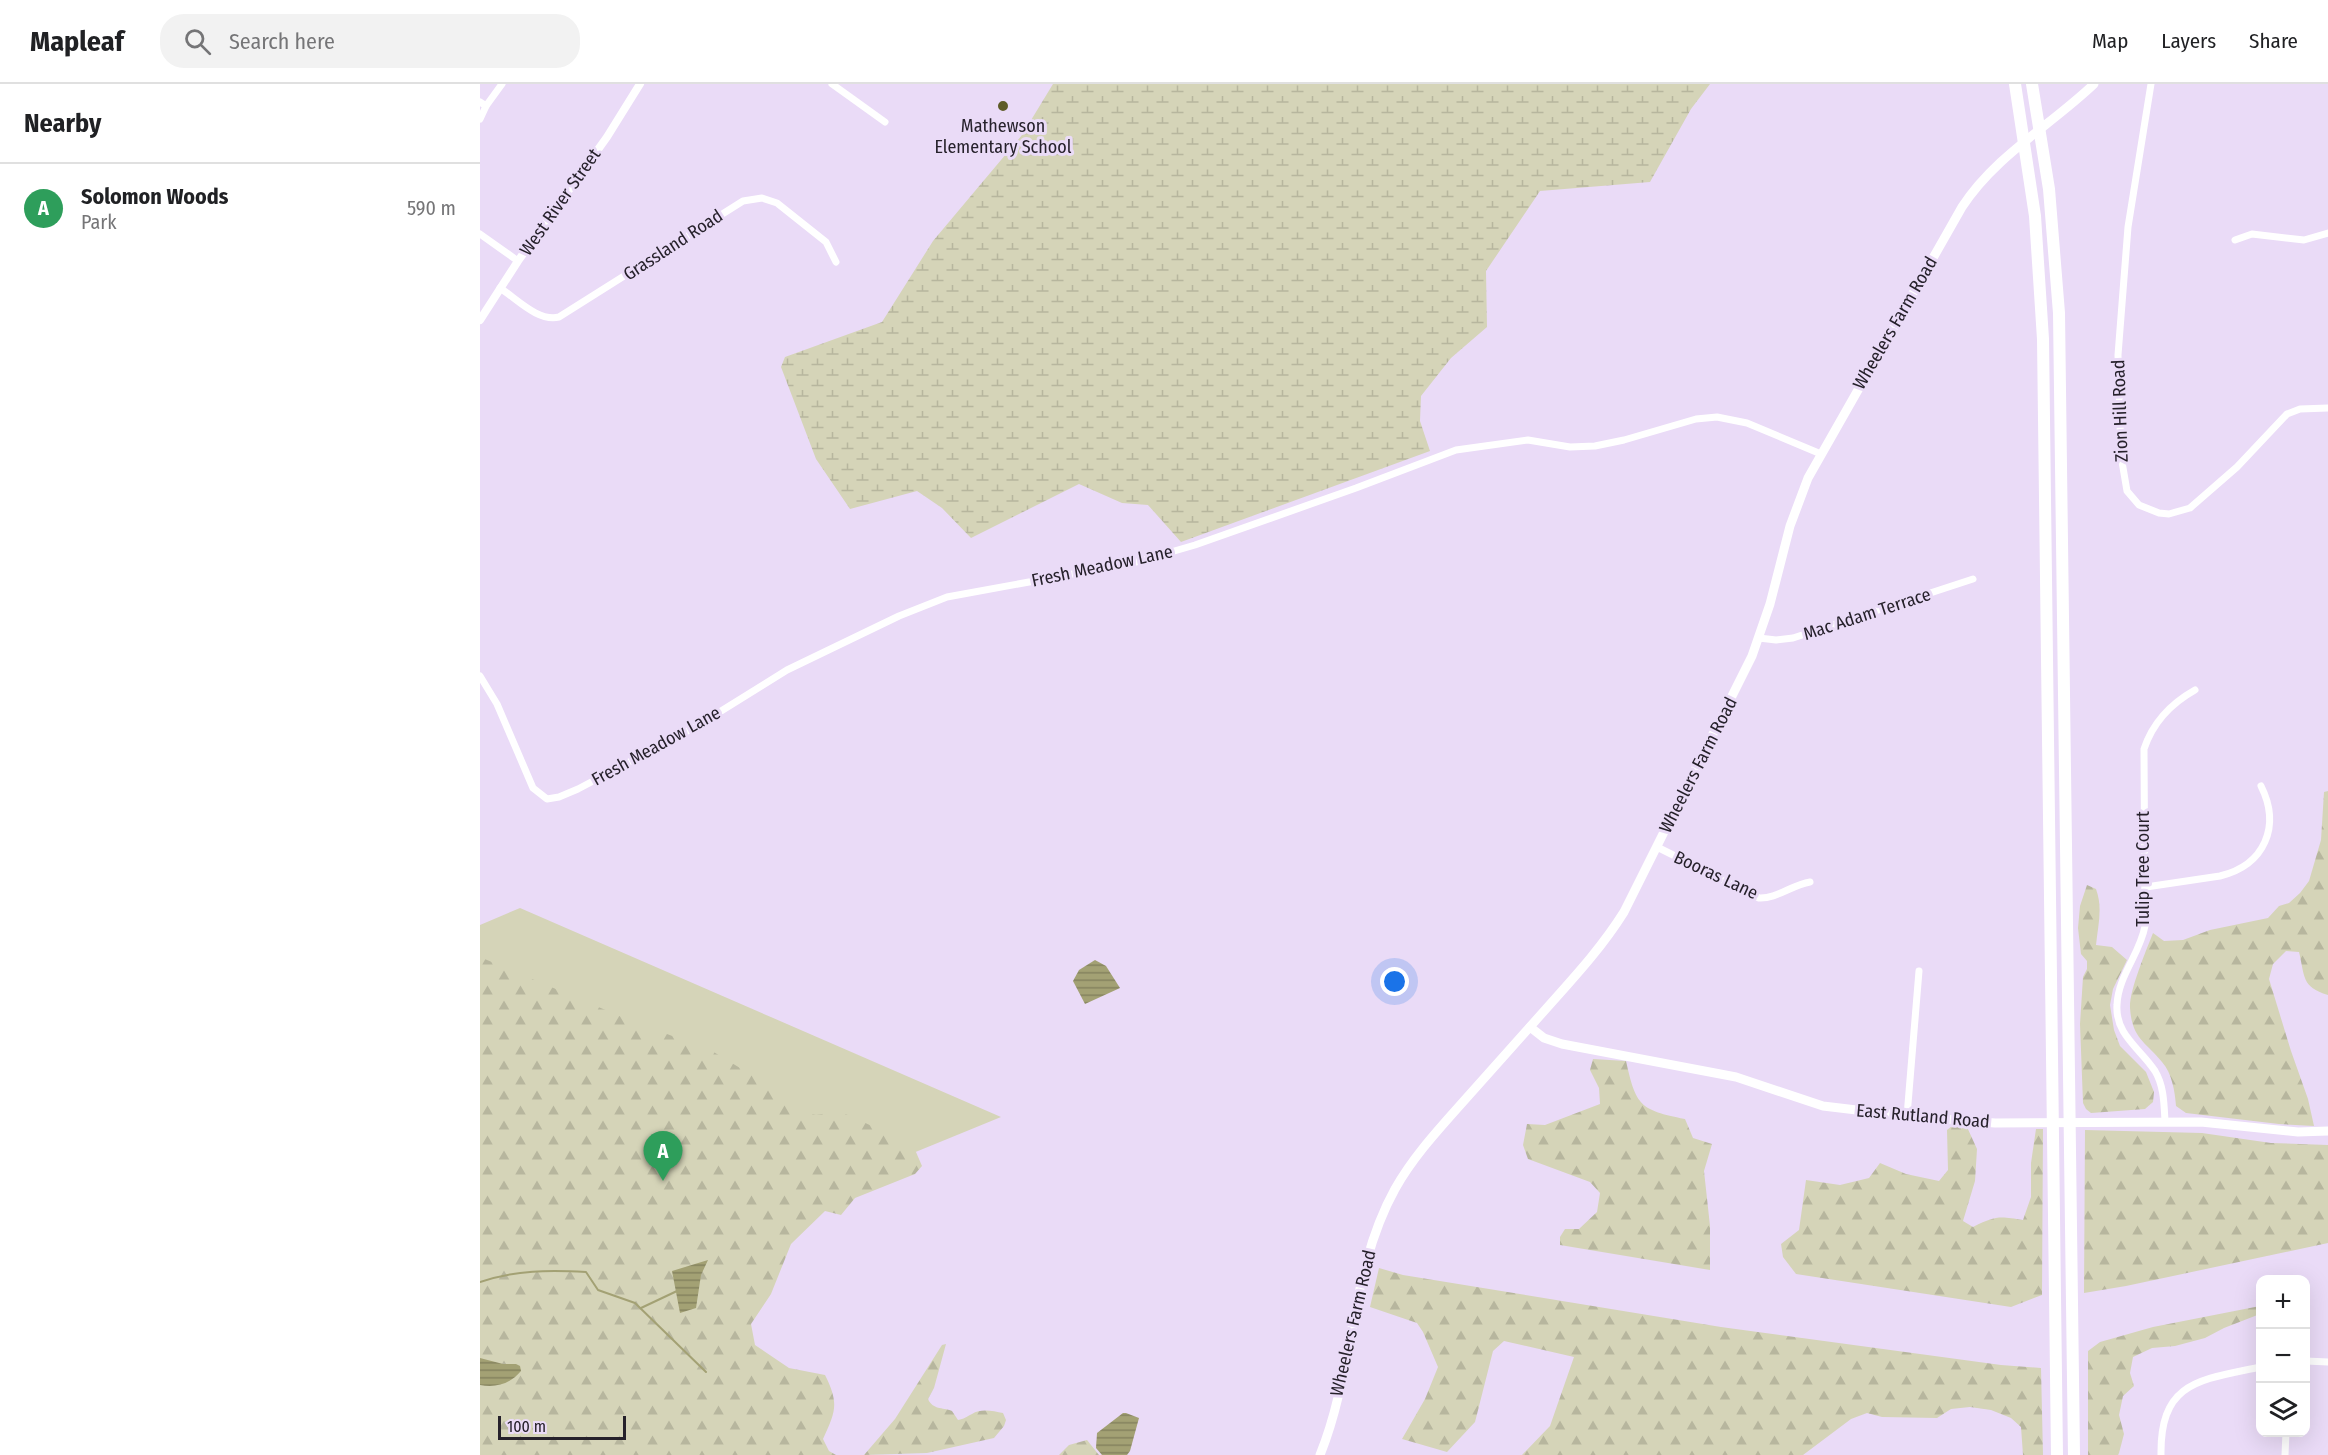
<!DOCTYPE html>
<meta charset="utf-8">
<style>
body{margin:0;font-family:"Fira Sans Condensed",sans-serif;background:#f2f2f2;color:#202124}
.controls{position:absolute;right:18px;bottom:18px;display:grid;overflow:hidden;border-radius:12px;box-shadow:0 6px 24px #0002}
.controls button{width:54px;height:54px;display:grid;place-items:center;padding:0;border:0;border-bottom:2px solid #e0e0e0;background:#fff;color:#202124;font:30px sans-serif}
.scale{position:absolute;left:18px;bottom:15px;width:128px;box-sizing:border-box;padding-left:6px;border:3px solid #26212b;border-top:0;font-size:16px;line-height:21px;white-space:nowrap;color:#26212b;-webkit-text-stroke:4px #eadbf7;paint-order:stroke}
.you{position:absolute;left:915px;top:898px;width:21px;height:21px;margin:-15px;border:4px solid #fff;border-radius:50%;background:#1a73e8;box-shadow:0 0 0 9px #1a73e833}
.badge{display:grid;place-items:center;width:39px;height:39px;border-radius:50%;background:#111827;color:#fff;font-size:20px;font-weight:700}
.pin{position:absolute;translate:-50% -50px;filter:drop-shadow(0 2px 3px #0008)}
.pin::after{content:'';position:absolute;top:32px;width:21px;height:18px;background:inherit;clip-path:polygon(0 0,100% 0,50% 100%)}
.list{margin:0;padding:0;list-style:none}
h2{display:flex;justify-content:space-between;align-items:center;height:78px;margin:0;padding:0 24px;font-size:26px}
h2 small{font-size:20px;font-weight:400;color:#757577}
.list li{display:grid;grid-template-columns:39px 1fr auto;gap:18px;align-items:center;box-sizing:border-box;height:90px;padding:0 24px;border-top:2px solid #e0e0e0}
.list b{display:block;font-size:22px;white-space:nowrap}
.list p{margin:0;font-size:20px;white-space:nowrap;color:#757577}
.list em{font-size:20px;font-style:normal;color:#757577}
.icon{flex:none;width:33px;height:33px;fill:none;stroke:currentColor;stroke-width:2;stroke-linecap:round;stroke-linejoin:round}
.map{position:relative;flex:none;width:1848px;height:1371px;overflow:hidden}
header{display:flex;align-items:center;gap:36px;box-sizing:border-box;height:84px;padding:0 30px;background:#fff;border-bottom:2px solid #e0e0e0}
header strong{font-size:28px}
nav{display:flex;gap:33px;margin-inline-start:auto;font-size:21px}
.search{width:420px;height:54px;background:#f2f2f2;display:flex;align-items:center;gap:15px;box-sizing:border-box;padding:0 21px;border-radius:24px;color:#757577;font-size:22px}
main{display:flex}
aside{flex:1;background:#fff}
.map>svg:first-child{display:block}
.green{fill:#d5d4b8}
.forest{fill:url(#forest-firs)}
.wetland{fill:url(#wetland-marsh)}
.water{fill:url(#water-rules)}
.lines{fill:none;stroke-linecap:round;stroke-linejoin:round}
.stream{stroke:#a3a174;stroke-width:2}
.minor{stroke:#fff;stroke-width:7}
.tertiary{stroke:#fff;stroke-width:8}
.secondary{stroke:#fff;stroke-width:9}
.motorway{stroke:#fff;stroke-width:12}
.poi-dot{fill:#5e5b27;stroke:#eadbf7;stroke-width:2}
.labels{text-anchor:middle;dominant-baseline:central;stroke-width:6;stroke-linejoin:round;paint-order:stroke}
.poi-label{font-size:18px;fill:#26212b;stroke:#eadbf7}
.street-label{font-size:18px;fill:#26212b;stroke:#eadbf7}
</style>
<header>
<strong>Mapleaf</strong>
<div class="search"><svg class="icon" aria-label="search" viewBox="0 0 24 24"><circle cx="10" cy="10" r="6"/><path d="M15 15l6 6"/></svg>Search here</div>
<nav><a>Map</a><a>Layers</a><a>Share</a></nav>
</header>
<main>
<aside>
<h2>Nearby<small></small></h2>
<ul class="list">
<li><span class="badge" style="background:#2e9e5b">A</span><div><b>Solomon Woods</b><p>Park</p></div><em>590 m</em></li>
</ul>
</aside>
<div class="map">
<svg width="1848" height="1371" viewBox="0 0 1848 1371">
<defs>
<pattern id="forest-firs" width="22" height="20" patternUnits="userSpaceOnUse" patternTransform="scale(1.5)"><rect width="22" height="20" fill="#d5d4b8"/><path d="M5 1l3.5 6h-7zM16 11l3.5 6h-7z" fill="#b7b69e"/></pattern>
<pattern id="wetland-marsh" width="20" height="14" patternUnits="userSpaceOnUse" patternTransform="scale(1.5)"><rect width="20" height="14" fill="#d5d4b8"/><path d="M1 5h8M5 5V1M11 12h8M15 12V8" fill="none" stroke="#b7b69e"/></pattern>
<pattern id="water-rules" width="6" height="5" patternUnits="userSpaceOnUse" patternTransform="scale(1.5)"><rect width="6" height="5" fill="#a3a174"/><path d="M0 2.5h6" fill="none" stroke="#85835f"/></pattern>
</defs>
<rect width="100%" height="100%" fill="#eadbf7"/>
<path class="green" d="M40 824 521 1033 416 1076 0 1371V841Z"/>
<g class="forest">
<path d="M1848 707V911C1821 903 1825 892 1819 868L1806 867 1793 880 1789 895 1811 967 1828 1015 1834 1042 1799 1040 1706 1029 1696 1022C1695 1008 1692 989 1682 978 1666 958 1652 955 1650 924 1649 907 1666 867 1673 849L1684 857 1703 856 1730 846 1788 834 1799 822 1809 819 1820 809 1829 797 1841 756 1844 708Z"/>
<path d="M1607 801 1616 805C1623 824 1618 841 1616 861L1632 863 1647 876 1633 905 1630 921 1634 946 1640 962 1666 988 1674 1008 1673 1018 1665 1025 1611 1029 1606 1025 1603 1019 1600 940 1603 893 1607 885V877L1601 870 1598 844 1600 822Z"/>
<path d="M0 873 142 933 232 967 260 984 304 1003 315 1025 336 1031 359 1027 416 1053 436 1068 442 1082 435 1090 375 1114 361 1131 345 1127 311 1160 291 1210 271 1240 275 1261 309 1284 345 1291C359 1319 356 1327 343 1355L349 1367 356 1371H0Z"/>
<path d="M1113 975 1146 977C1156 1022 1160 1026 1205 1035L1213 1054 1232 1060 1224 1087 1230 1142V1186L1080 1161V1153L1085 1145H1099L1117 1128 1120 1109 1110 1098 1048 1075 1043 1061 1047 1040 1065 1041 1120 1020 1119 1004 1110 986Z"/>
<path d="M1472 1042 1487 1043 1497 1065 1495 1097 1483 1137 1493 1143C1515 1132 1519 1132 1543 1136L1551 1113V1079L1556 1045H1563L1562 1211 1531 1223 1316 1190 1303 1173 1301 1160 1319 1146 1326 1096 1360 1101 1389 1094 1400 1079 1426 1090 1459 1097 1468 1086 1467 1046Z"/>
<path d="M1605 1046 1722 1049 1791 1059 1848 1061V1159L1646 1202 1604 1209Z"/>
<path d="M899 1184 923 1191 1241 1243 1521 1281 1561 1284 1563 1371H1543L1541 1343 1531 1334 1511 1326 1490 1323 1471 1325 1457 1334 1402 1333 1387 1329 1371 1335 1323 1371H1042L1070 1342 1094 1273 1024 1257 1013 1267 995 1338 967 1368 922 1355 945 1315 958 1283 943 1248 937 1239 890 1223Z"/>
<path d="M1780 1222V1230L1744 1244 1725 1254 1695 1262 1672 1264 1653 1273 1650 1289 1654 1302 1643 1312 1639 1331 1644 1350 1639 1369 1638 1371H1608V1267L1620 1258 1673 1243Z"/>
<path d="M466 1260 454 1304 448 1315C453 1326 462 1323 472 1327L478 1336C484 1335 486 1333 492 1330 501 1324 513 1327 523 1329L526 1336 524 1342 514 1354 447 1369 384 1371 415 1335 462 1261Z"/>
<path d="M607 1356 619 1371H579L589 1361Z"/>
</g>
<path class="wetland" d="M573 0H1230L1211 25 1170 98 1060 107 1006 187 1007 243 971 274 941 312 940 337 950 367 701 458 668 421 642 419 599 400 491 454 462 424 437 407 370 425 336 375 301 283 305 273 402 238 453 157 542 51Z"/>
<g class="water">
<path d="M615 876 626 882 640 904 605 920 593 897 599 886Z"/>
<path d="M228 1176 221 1191 216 1224 200 1229 192 1187Z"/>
<path d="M0 1274 23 1280H36L40 1282 41 1287C30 1300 16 1304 0 1301Z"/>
<path d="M643 1329H646L659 1334 650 1367 647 1371H622L616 1364 617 1349Z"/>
</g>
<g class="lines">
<g class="stream">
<path d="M0 1198C36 1186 69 1186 106 1188L118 1206 155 1219 226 1288"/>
<path d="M161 1224 197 1207"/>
</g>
<g class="minor">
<path d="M352 0 405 38"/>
<path d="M1671 0 1648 143 1638 271 1641 372 1647 407 1659 421 1679 429 1689 430 1710 424 1757 383 1807 330 1820 325 1848 324"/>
<path d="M0 18 6 22 0 35"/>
<path d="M6 22 22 0"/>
<path d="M0 150 38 177"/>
<path d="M1755 156 1772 150 1824 156 1848 149"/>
<path d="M20 204C37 215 58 238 79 233L263 117 282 114 297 119 346 158 356 178"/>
<path d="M1279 554 1296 556 1313 554 1493 495"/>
<path d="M0 592 17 620 53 704 67 715 79 713 98 705 217 642 307 586 419 532 467 513 653 479 715 461 876 404 976 366 1048 356 1090 363 1115 362 1144 356 1216 335 1237 333 1267 339 1341 370"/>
<path d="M1177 763 1279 814C1296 815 1312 801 1330 798"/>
<path d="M1666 803 1740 792C1785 781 1801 742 1781 702"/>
<path d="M1427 1032 1439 887"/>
<path d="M1685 1037C1684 1020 1684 1002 1675 987 1661 965 1635 951 1637 921 1638 892 1660 870 1665 842L1664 665C1673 638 1690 620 1715 606"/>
<path d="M1826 1277 1848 1278"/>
<path d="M1681 1371C1680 1297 1720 1296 1780 1283"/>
<path d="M1805 1371 1806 1348"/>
</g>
<path class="tertiary" d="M0 236 38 177 127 53 160 0"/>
<g class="secondary">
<path d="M1050 943 1064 954 1082 960 1256 993 1343 1022 1427 1032 1515 1039 1721 1038 1818 1048 1848 1047"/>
<path d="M840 1371C875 1285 869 1188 915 1105 933 1073 958 1046 982 1019 1012 985 1043 951 1073 917 1099 888 1124 860 1144 828L1272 572 1290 520 1310 442 1328 394 1482 123C1516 71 1570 42 1614 0"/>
</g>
<g class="motorway">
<path d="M1535 0 1555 132 1563 255 1577 1371"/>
<path d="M1552 0 1569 105 1579 229 1594 1371"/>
</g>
</g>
<circle class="poi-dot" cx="523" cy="22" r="6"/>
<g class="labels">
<g class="poi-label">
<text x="523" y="42">Mathewson<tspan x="523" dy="21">Elementary School</tspan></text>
</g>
<g class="street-label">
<text transform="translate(80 118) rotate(-55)">West River Street</text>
<text transform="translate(193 161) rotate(-33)">Grassland Road</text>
<text transform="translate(1415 239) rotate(-60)">Wheelers Farm Road</text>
<text transform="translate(1640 327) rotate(-92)">Zion Hill Road</text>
<text transform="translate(622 482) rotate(-12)">Fresh Meadow Lane</text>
<text transform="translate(1387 530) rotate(-18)">Mac Adam Terrace</text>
<text transform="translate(176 662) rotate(-29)">Fresh Meadow Lane</text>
<text transform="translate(1218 681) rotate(-63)">Wheelers Farm Road</text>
<text transform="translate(1663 785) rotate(-90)">Tulip Tree Court</text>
<text transform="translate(1236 791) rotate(25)">Booras Lane</text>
<text transform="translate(1443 1032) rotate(5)">East Rutland Road</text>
<text transform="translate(873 1239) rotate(-77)">Wheelers Farm Road</text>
</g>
</g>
</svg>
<div class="controls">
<button>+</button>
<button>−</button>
<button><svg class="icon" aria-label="layers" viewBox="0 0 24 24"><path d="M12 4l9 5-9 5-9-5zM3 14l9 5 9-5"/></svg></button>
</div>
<div class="scale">100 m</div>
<div class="you"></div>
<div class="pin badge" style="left:183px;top:1097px;background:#2e9e5b">A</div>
</div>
</main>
